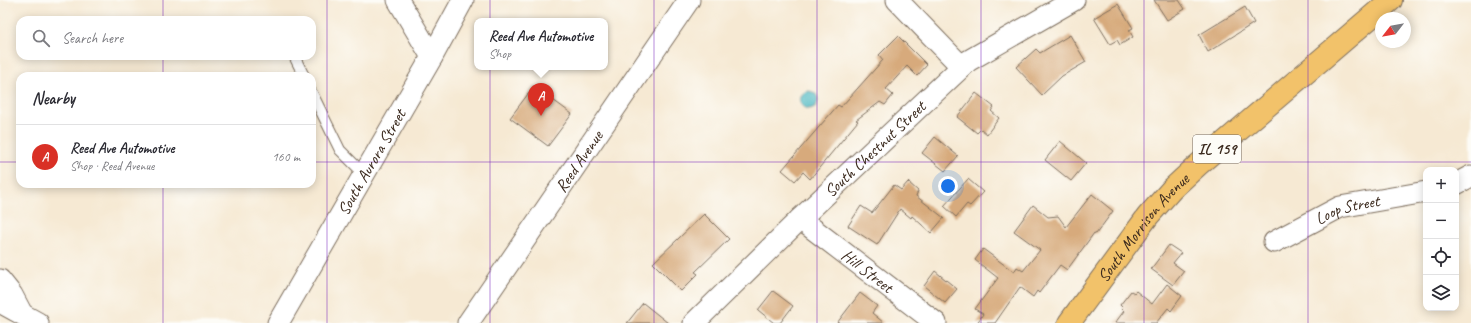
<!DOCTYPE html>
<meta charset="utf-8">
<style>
body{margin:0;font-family:Caveat,sans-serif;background:#f7f7f7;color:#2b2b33}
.controls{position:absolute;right:12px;bottom:12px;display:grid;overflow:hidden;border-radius:8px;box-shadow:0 2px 10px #0003}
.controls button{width:36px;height:36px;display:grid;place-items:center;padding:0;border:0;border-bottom:1px solid #e1e1e2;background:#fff;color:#2b2b33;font:20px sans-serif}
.compass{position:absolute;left:1375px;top:12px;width:36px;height:36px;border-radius:50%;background:#fff;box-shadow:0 2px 10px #0003;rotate:239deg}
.you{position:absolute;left:948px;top:186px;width:14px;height:14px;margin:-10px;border:3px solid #fff;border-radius:50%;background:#1a73e8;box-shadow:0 0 0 6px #1a73e833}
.badge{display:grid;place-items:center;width:26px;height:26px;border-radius:50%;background:#d93025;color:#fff;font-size:13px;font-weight:700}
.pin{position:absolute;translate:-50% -33px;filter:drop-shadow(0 1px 2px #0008)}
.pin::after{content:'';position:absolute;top:21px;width:14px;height:12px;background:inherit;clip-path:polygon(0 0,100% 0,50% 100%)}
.popup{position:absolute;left:474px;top:18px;width:134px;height:52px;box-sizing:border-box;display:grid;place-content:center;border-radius:8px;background:#fff;filter:drop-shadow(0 1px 3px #0005);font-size:13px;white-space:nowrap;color:#7c7c81}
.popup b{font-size:15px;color:#2b2b33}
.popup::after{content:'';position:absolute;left:50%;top:100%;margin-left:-8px;border:8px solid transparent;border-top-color:#fff}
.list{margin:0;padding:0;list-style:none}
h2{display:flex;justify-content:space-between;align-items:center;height:52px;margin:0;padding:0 16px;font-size:17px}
h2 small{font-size:13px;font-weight:400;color:#7c7c81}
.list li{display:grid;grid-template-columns:26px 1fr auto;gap:12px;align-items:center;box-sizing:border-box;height:64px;padding:0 16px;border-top:1px solid #e1e1e2}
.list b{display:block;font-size:15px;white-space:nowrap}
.list p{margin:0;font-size:13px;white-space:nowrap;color:#7c7c81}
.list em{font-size:13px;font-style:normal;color:#7c7c81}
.icon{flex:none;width:22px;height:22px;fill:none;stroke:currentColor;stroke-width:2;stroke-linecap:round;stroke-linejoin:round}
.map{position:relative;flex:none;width:1471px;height:323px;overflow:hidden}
.search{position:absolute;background:#fff;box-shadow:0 2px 10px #0003;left:16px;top:16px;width:300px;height:44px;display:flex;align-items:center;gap:10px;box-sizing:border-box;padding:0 14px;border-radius:12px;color:#7c7c81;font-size:15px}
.panel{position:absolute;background:#fff;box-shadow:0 2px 10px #0003;left:16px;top:72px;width:300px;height:116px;border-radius:12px}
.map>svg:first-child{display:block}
.water{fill:#49b7c1;stroke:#427070}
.building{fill:#d7aa7c}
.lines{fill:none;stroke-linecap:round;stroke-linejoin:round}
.service-casing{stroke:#7c6d5d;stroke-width:12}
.minor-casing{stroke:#7c6d5d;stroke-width:23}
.primary-casing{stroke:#7c6d5d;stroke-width:24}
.service{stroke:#fff;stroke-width:10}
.minor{stroke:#fff;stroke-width:21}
.primary{stroke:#f2c26a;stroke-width:22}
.grid{fill:none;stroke:#7b2cbf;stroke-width:1;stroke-opacity:0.55}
.labels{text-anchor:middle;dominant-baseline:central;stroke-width:4;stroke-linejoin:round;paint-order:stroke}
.shield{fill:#fdfcf7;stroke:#75695f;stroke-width:1}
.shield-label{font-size:16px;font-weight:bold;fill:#3b2a1e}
.street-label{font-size:17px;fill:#3b2a1e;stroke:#fdfcf7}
</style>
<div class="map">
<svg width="1471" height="323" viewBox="0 0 1471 323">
<rect width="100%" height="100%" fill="#fdfcf7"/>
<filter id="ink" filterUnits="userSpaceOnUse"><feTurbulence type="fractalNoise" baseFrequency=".025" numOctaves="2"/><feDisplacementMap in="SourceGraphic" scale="8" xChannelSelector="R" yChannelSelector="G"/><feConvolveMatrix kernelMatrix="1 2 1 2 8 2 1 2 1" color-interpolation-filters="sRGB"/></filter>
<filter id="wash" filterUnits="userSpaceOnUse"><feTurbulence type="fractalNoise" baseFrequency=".012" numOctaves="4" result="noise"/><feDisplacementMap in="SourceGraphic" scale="16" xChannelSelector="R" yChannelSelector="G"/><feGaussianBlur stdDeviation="0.9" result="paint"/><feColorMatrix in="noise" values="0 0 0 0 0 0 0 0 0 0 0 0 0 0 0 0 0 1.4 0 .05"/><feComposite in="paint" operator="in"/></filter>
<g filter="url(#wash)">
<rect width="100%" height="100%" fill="#f6e9d3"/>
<circle class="water" cx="809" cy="100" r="9"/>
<g id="blocks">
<g class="building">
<path d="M1154 0H1179L1185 9 1167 20Z"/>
<path d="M1118 4 1133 28 1129 30 1133 37 1120 45 1117 40 1110 44 1094 18Z"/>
<path d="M1245 7 1254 23 1208 52 1199 35Z"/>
<path d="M1070 35 1086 62 1062 76 1042 95 1016 67 1036 49 1040 53Z"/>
<path d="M898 36 927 65 917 76 907 66 886 89 893 95 885 105 880 102 856 120 858 121 810 179 803 172 795 181 782 170 838 105 841 107 883 60 879 55Z"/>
<path d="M534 86 572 114 548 146 510 118Z"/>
<path d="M976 93 994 107 991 111 999 118 987 134 981 129 977 133 957 117Z"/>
<path d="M935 137 958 156 945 171 922 153Z"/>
<path d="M1060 141 1086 163 1071 181 1045 160Z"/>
<path d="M968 179 983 192 970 206 967 204 956 217 944 206Z"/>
<path d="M908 182 918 191 916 196 944 218 931 233 912 216 911 218 900 209 877 245 848 226 861 206 872 213 894 185 901 190Z"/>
<path d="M1092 194 1113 211 1096 234 1094 233 1067 270 1060 265 1039 293 1037 291 1033 297 1020 287 995 323H977L983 314 975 309 998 278 975 260 983 249 1014 272 1017 267 1023 271 1040 250 1014 231 1033 205 1048 217 1058 216 1066 227Z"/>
<path d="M704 214 729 239 695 272 698 274 681 291 653 263Z"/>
<path d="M1169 245 1181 253 1173 263 1184 271 1173 285 1151 269Z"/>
<path d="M935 271 957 289 945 303 924 286Z"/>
<path d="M1167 284 1182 296 1171 311 1168 308 1156 323H1115L1124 311 1122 309 1123 308 1120 305 1131 291 1134 293 1136 291 1152 304Z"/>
<path d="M773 291 793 306 780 323H774L758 310Z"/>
<path d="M860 293 877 306 872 313 884 323H837Z"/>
<path d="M643 303 668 323H627Z"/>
</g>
</g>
</g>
<g filter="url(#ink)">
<use href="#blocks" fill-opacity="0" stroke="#7c6d5d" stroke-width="1"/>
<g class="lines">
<defs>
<g id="service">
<path d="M294 56 304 76"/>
<path d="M312 93 340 150 364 174"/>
</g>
<g id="minor">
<path d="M398 0 432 57"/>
<path d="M897 0 962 67"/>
<path d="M1456 184 1471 176"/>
<path id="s1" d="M800 219 936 323"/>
<path id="s2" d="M1274 242 1340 207 1426 192"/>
<path d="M0 280 12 295 22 314"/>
<path d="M0 302 38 323"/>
<path id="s3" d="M278 323 432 57 463 0"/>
<path id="s4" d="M468 323 689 0"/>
<path id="s5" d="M694 323 800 219 968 61 1074 0"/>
</g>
<g id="primary">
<path id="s6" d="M1069 323 1148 216 1172 189 1198 165 1391 0"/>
</g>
</defs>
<use href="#service" class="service-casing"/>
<use href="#minor" class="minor-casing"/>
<use href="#primary" class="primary-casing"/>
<use href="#service" class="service"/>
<use href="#minor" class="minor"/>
<use href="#primary" class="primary"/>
</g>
</g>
<path class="grid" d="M163 0V20M327 0V323M490 0V323M654 0V323M817 0V323M981 0V323M1144 0V323M1308 0V323M163 56V76M0 162H20M312 162H1471M163 184V323"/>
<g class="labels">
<rect class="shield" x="1193" y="135" width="48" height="28" rx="3"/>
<g class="shield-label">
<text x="1217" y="149">IL 159</text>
</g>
<g class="street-label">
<text stroke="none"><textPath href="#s5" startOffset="251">South Chestnut Street</textPath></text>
<text stroke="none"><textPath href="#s3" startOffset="186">South Aurora Street</textPath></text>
<text stroke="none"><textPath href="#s4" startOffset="196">Reed Avenue</textPath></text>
<text stroke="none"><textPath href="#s2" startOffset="81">Loop Street</textPath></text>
<text stroke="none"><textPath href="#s6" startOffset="121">South Morrison Avenue</textPath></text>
<text stroke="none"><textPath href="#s1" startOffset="85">Hill Street</textPath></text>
</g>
</g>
</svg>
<div class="controls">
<button>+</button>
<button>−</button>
<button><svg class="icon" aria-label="locate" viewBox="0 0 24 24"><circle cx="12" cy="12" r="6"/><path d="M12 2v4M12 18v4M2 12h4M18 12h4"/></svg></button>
<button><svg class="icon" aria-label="layers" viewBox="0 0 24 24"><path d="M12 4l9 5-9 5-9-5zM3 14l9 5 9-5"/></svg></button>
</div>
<svg class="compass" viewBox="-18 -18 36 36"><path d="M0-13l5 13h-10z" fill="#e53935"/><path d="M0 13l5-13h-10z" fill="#7c7c81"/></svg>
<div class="you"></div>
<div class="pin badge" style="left:541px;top:116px">A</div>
<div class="popup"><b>Reed Ave Automotive</b>Shop</div>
<div class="search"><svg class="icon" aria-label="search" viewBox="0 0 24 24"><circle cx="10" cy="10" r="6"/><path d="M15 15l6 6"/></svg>Search here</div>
<section class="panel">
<h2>Nearby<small></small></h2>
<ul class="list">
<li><span class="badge">A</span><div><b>Reed Ave Automotive</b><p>Shop · Reed Avenue</p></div><em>160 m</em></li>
</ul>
</section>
</div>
